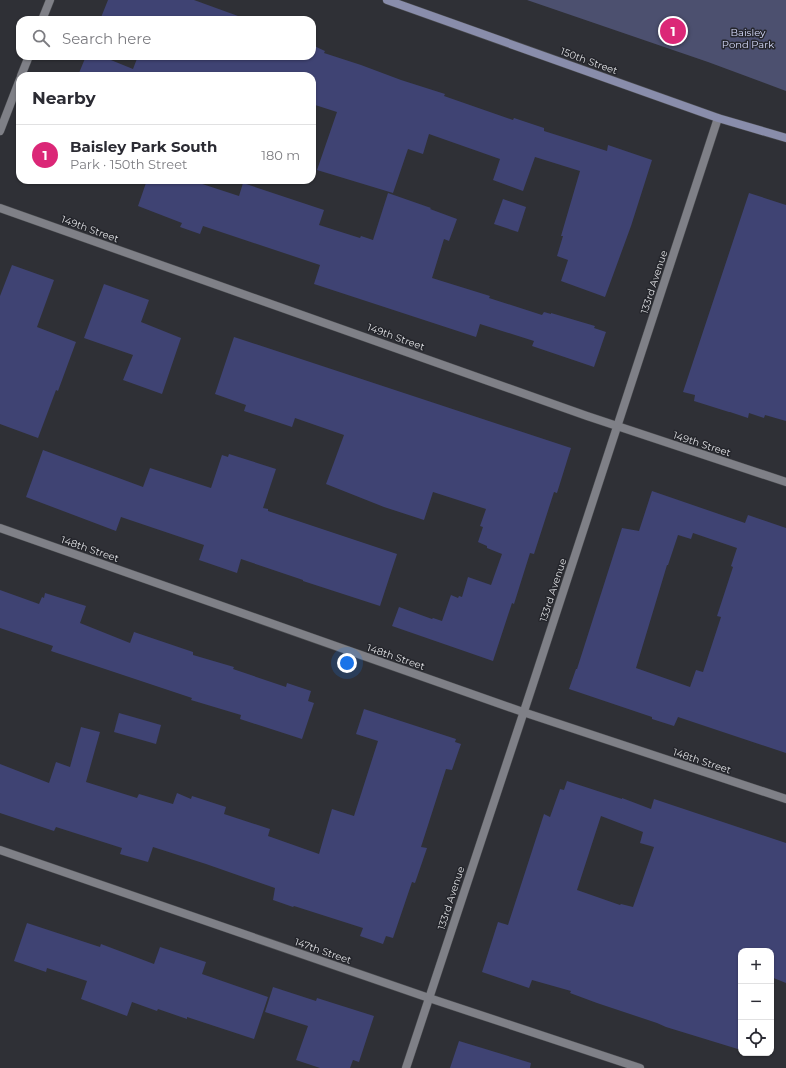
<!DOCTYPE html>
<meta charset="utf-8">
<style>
body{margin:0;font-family:Montserrat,sans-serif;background:#f7f7f7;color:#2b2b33}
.controls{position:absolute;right:12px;bottom:12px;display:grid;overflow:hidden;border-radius:8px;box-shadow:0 1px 3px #0004}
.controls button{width:36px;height:36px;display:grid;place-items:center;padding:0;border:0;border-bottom:1px solid #e1e1e2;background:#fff;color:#2b2b33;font:20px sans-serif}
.you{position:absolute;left:347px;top:663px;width:14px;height:14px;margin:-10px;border:3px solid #fff;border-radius:50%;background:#1a73e8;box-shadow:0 0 0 6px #1a73e833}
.badge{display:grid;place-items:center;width:26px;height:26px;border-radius:50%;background:#db2777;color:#fff;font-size:13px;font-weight:700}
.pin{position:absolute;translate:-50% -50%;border:2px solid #fff;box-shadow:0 1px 4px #0006}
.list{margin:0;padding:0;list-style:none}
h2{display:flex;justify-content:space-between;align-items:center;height:52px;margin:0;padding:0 16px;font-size:17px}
h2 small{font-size:13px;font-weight:400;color:#7c7c81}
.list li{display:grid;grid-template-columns:26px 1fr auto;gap:12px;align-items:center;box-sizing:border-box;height:60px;padding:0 16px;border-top:1px solid #e1e1e2}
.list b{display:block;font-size:15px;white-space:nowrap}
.list p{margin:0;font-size:13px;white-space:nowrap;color:#7c7c81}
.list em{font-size:13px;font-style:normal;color:#7c7c81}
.icon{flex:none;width:22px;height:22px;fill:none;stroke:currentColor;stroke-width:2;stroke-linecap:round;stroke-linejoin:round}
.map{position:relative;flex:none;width:786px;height:1068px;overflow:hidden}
.search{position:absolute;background:#fff;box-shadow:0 1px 3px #0004;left:16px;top:16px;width:300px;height:44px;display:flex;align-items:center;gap:10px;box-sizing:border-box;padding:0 14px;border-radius:12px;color:#7c7c81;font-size:15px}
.panel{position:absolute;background:#fff;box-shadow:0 1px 3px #0004;left:16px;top:72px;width:300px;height:112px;border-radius:12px}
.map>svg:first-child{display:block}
.green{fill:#4c506f}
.building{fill:#3f4373;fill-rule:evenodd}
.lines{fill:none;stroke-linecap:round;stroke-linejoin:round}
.street-casing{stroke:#4b4c50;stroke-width:9}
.secondary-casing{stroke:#4b4c50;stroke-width:9}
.street{stroke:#7f8087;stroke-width:8}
.secondary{stroke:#898dab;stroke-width:8}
.labels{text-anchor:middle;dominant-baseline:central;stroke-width:3;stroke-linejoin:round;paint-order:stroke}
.park-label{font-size:10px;fill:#d8ddfd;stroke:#25262c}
.street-label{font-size:10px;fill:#dedfe2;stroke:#25262c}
</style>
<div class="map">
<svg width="786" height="1068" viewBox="0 0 786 1068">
<rect width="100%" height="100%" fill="#2f3036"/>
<path class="green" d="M527 0H786V91L708 62Z"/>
<g class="building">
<path d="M108 0H194L249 20H100Z"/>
<path d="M312 45 325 51 324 53 361 65 401 80 445 94 444 96 513 120 514 118 544 128V131L607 151 608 145 652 160 631 226 605 297 561 281 568 260 557 256 563 236H561L580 171 535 157 523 191 493 180 500 159 429 134 423 154 408 149 393 193 317 170 337 112 312 104V76H95L79 73 86 56H101L133 69 138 56H312Z"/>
<path d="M147 180H190L239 196 243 183 324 210 319 225 360 238 361 236 373 240 388 193 431 208 430 209 457 219 449 241 444 239 432 278 490 296 489 298 542 315 544 312 551 314V313L595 326 594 328 606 332 594 367 532 346 534 341 480 324 476 337 314 284 320 265 203 226 200 234 180 227 182 223 138 206Z"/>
<path d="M749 193 786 205V421L765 415 764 418 749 413 748 418 730 412H729L694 401 695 395 683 392Z"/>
<path d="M503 199 526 207 518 232 494 224Z"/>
<path d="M12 265 54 280 37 327 76 342 58 391 56 390 38 438 0 424V296Z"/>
<path d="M104 284 149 300 141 322 181 338 162 394 123 380 133 355 84 338Z"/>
<path d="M234 337 571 448 557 493 554 492 534 554 530 553 514 604 512 603 493 661 392 626 399 607 432 619 433 618 442 621 451 595 458 598 459 596 462 597 468 577 491 585 502 554 487 548V546L478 542 483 527 480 526 486 509 433 492 424 520 384 507 326 484 344 435 295 418 292 427 244 411 246 405 215 394Z"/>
<path d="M43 450 143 487 150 468 211 488 222 455 228 457 229 454 276 469 263 508 268 509V511L397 554 380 606 303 581V580L241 559 237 573 199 560 204 545 121 517 116 531 26 497Z"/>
<path d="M652 491 745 523 748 515 786 528V753L678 717 674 726 652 719V717L569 689 576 669H577L622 528 639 531ZM693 533 737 548 731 566 733 567 717 616 721 617 703 672 696 670 690 687 636 668 667 565H668L678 535 691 539Z"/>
<path d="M0 590 39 604 42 597 44 598 45 593 86 606 80 623 130 643 134 632 193 652V655L234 667 233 669 286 687 287 683 311 691 308 701 314 703 302 739 240 719 241 715 191 700 192 698 51 651 53 646 0 628Z"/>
<path d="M364 709 456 739 455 742 461 744 452 770 446 769 421 847 427 848 415 883 412 882 393 938 386 936 383 944 360 936 363 928 294 906 293 907 273 900 275 888 206 864 153 847 148 862 120 854 122 848 56 827 54 831 0 813V764L49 783 56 762 70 767 81 727 100 732 86 782 137 798 139 794 173 804 177 793 191 799 192 796 226 807 224 814 270 829 268 836 319 854 332 809 354 816 378 741 356 734Z"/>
<path d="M119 713 161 725 156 744 114 732Z"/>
<path d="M567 781 622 799V798L651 809 654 799 786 843V983L771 977V951H741V1050L666 1027 657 1023 597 1003 570 993 571 991 532 980 529 988 482 972 498 922 508 925 544 814 550 817 560 789 564 790ZM601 816 643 832 640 843 654 847 633 907 621 904 620 905 577 890Z"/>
<path d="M27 923 100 947 101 944 154 964 160 947 206 962 202 974 268 997 254 1039 187 1017V1019L158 1009 157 1011 132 1002 127 1016 81 999 87 981 47 968 46 972 14 961Z"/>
<path d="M273 987 316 1001 317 998 374 1016 359 1062 353 1060 350 1068H320L296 1060 308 1026 265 1012Z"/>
<path d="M459 1041 531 1063 530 1068H450Z"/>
</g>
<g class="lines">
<defs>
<g id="street">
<path d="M42 20 50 0"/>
<path d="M21 76 29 56"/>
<path d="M0 131 20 79"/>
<path d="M0 208 587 416 786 482"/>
<path d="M0 528 523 712 786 799"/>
<path d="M0 850 429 998 640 1068"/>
<path d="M406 1068 532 687 718 118"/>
</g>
<path id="secondary" d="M387 0 718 118 786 138"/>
</defs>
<use href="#street" class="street-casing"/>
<use href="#secondary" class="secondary-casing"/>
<use href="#street" class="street"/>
<use href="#secondary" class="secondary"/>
</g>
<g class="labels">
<g class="park-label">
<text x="748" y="32">Baisley<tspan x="748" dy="12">Pond Park</tspan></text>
</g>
<g class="street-label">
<text transform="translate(589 61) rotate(20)">150th Street</text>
<text transform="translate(90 229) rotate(20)">149th Street</text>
<text transform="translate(654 282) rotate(-72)">133rd Avenue</text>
<text transform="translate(396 337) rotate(20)">149th Street</text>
<text transform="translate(702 444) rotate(18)">149th Street</text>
<text transform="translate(90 549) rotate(19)">148th Street</text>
<text transform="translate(553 590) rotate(-72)">133rd Avenue</text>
<text transform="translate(396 657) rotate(19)">148th Street</text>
<text transform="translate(702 761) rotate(18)">148th Street</text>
<text transform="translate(451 898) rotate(-72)">133rd Avenue</text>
<text transform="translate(323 951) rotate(19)">147th Street</text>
</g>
</g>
</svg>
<div class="controls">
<button>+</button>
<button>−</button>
<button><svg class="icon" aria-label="locate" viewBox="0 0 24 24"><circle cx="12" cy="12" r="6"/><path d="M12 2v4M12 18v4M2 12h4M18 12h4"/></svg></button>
</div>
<div class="you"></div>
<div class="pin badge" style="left:673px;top:31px">1</div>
<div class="search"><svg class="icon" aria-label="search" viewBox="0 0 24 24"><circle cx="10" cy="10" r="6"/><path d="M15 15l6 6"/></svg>Search here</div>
<section class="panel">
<h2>Nearby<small></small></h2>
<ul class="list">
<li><span class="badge">1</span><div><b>Baisley Park South</b><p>Park · 150th Street</p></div><em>180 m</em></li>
</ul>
</section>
</div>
